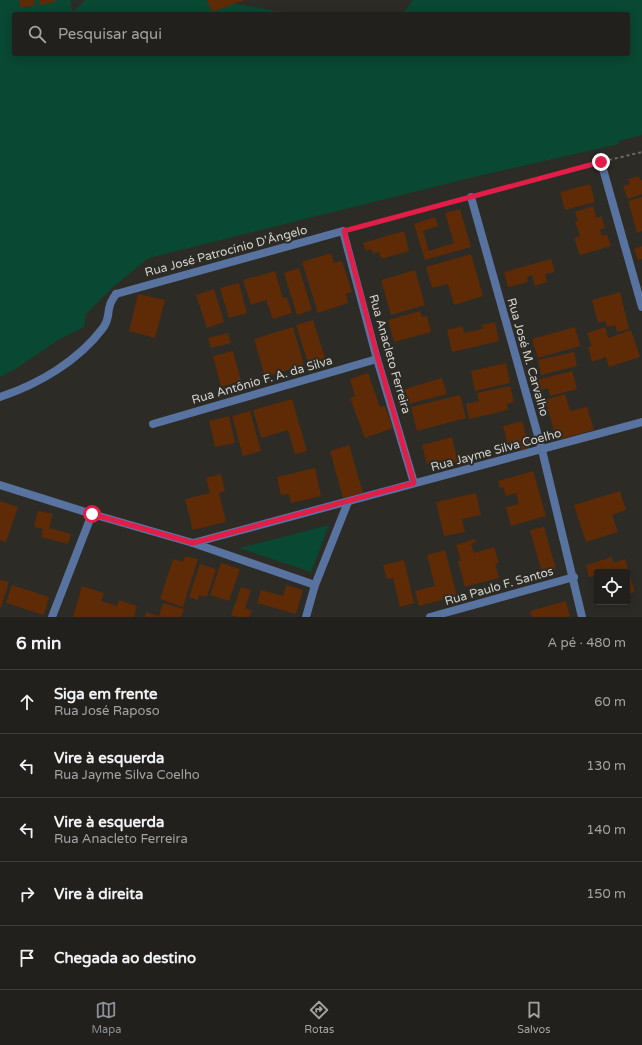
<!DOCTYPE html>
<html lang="pt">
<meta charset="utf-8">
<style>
body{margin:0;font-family:"Varela Round",sans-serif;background:#292825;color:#f1f3f6}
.controls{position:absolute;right:12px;bottom:12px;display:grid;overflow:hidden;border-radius:4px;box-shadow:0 2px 10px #0003}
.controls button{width:36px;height:36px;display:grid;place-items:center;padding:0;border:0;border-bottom:1px solid #3e3e3b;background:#21201c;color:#f1f3f6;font:20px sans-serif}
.stop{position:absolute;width:12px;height:12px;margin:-9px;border:3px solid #e11d48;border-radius:50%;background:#fff}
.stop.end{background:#e11d48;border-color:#fff;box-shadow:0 1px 4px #0008}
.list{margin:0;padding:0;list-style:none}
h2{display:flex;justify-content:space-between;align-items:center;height:52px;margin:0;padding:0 16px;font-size:17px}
h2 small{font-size:13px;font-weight:400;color:#a2a3a3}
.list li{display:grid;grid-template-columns:26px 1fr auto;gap:12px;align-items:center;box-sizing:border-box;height:64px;padding:0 16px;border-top:1px solid #3e3e3b}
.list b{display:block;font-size:15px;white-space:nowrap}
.list p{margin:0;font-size:13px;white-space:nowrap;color:#a2a3a3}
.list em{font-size:13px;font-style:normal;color:#a2a3a3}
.icon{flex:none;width:22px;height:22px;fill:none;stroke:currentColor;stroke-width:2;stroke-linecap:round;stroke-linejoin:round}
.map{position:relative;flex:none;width:642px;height:617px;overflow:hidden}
.search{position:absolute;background:#21201c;box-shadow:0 2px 10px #0003;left:12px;right:12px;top:12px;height:44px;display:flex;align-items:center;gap:10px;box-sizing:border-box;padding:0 14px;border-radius:4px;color:#a2a3a3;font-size:15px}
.sheet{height:372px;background:#21201c}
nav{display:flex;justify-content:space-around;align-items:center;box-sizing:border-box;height:56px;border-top:1px solid #3e3e3b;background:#21201c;font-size:11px;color:#a2a3a3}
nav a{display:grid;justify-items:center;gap:2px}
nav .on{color:#8c9099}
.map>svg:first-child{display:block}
.green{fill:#094832}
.building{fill:#5e2b06}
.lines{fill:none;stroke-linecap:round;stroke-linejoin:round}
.path{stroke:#6c6b66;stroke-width:2;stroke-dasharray:3 3;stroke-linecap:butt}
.pedestrian{stroke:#5973a0;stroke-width:8}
.minor{stroke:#5973a0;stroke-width:8}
.route{stroke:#e11d48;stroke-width:5}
.labels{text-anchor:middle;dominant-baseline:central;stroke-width:4;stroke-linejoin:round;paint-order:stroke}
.street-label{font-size:12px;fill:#d3d2cf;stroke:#2c2b26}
</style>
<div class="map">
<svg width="642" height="617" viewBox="0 0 642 617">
<rect width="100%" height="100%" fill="#2c2b26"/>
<g class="green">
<path d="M0 0H71L72 13 85 0H213L294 14H14V54H628V14H395L405 11 413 0H642V135L619 141V144L478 176 149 258 112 288 86 314 84 327 58 340 17 368 0 377Z"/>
<path d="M329 525 311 572 239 548Z"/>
</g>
<g class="building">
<path d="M19 0H34L35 5 21 8Z"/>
<path d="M39 0H55V2L40 5Z"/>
<path d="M207 0H245L212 12Z"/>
<path d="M639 176 640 180H642V194L628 199 623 186 630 184 628 179Z"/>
<path d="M590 184 595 202 565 210 560 192Z"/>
<path d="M642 197V231L637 233 628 201Z"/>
<path d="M593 206 596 218 601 216 605 228 600 230 602 236 607 234 611 246 580 255 574 238 580 236 575 222 578 221 575 212Z"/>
<path d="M460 209 471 247 425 260 414 224 435 217 438 226 423 231 429 251 454 243 445 213Z"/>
<path d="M404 231 409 251 381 259 379 252 373 254 371 249 366 251 363 243Z"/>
<path d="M642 246V259L638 260 634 249Z"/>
<path d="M331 253 334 263 342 261 352 292 346 294 348 303 318 313 302 262Z"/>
<path d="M471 254 483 296 454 305 448 284 432 288 426 267Z"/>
<path d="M551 259 555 272 545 274 547 282 535 286 532 275 527 277 528 282 508 287 504 272Z"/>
<path d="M299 268 312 310 297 315 284 273Z"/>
<path d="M415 270 425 305 391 315 381 280Z"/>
<path d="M275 271 283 298 287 297 292 313 273 319 266 300 251 305 243 280Z"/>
<path d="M239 283 247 313 229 318 220 288Z"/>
<path d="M214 289 224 322 207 328 196 295Z"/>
<path d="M620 292 629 329 617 332 615 325 607 327 605 321 598 323 592 300Z"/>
<path d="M138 294 165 300 155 338 129 331Z"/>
<path d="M420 311 422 317 427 316 431 332 394 342 388 320Z"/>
<path d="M313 320 325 358 308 363 296 325Z"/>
<path d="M495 322 499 341 452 352 447 330 463 326 464 333 483 329 482 325Z"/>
<path d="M293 327 304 365 265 377 254 339Z"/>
<path d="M575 327 580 346 538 358 532 339Z"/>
<path d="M605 327 608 338 631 330 640 357 609 367 606 357 592 362 588 347 592 346 587 333Z"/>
<path d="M228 333 231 343 211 348 208 338Z"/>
<path d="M233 351 241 381 221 387 213 356Z"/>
<path d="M574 352 577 366 541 375 538 360Z"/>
<path d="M506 363 510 383 475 391 471 371Z"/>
<path d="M572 371 577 389 550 396 548 388 540 390 537 380Z"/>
<path d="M368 373 380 407 385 406 393 428 365 438 350 398 355 396 350 379Z"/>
<path d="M442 378 447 394 409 404 405 389Z"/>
<path d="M510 386 514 402 507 404 508 410 469 419 466 404 479 401 477 393Z"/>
<path d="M565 394 570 411 587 407 594 430 557 440 545 400Z"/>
<path d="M460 395 466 418 417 431 411 407Z"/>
<path d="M292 399 307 451 295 454 288 430 261 438 253 410Z"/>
<path d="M250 411 261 451 243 456 232 416Z"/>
<path d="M229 416 235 443 215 447 209 421Z"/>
<path d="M522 421 530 448 520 450 518 445 509 448 503 426Z"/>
<path d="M452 437 458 462 445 465 444 460 427 464 422 445Z"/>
<path d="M349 445 363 493 343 498 330 451Z"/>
<path d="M315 468 321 496 291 503 289 494 281 495 277 477Z"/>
<path d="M533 471 546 516 511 526 506 507 519 504 516 493 506 496 503 487 500 488 498 481Z"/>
<path d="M221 474 225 491 219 493 226 522 193 530 185 499 210 493 206 478Z"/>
<path d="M620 491 626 510 612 515 618 532 586 542 574 505Z"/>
<path d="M476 493 481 515 462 519 465 532 444 536 436 502Z"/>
<path d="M0 501 18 507 6 542 0 540Z"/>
<path d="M38 511 53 514 49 528 71 534 68 544 41 537 43 529 34 527Z"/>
<path d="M544 527 556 569 542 573 530 530Z"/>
<path d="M475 539 476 542 471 544 474 553 494 547 499 563 495 564 499 578 465 587 458 561H461L456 545Z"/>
<path d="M445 550 457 596 419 606 415 591 435 586 427 555Z"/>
<path d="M185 556 198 559 183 607 160 599 173 559 183 562Z"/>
<path d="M612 557 613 563 625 559 635 592 627 594V572H597V575L589 577 586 565Z"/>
<path d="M404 560 414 603 400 607 393 578 387 579 383 565Z"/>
<path d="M221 563 240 569 229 601 210 595Z"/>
<path d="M200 564 216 569 207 597 199 595 198 600 189 597Z"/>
<path d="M0 580 9 582 0 610Z"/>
<path d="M12 585 49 597 44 615 6 603Z"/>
<path d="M286 585 303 590 296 614 257 603 261 590 283 596Z"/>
<path d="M82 586 104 593 101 601 117 606 119 600 137 606 134 617H73Z"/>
<path d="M241 587 251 590 245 608 252 611 249 617H237L231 615Z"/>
<path d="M566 601 570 617H532L530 611Z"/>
<path d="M163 603 184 609 181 617H145L146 612 159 616Z"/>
</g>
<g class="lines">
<g class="path">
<path d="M609 160 642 152"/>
<path d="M480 195 592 165"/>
<path d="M352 229 462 199"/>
</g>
<path class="pedestrian" d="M0 397C39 384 78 361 103 328 110 318 107 314 110 305 111 301 114 297 116 294"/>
<g class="minor">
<path d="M601 162 642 307"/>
<path d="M471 197 542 450 582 617"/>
<path d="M116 294 343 231 377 359 414 483"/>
<path d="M153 424 377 359"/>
<path d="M0 485 92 514 193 543 315 585"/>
<path d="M193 543 642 422"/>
<path d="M52 617 92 514"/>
<path d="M306 617 315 585 348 502"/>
<path d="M430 617 574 577"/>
</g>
</g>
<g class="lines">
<path class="route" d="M92 514 193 543 414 483 378 359 344 231 601 162"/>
</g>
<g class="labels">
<g class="street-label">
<text transform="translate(226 251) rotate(-15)">Rua José Patrocínio D'Ângelo</text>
<text transform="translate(390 354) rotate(74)">Rua Anacleto Ferreira</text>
<text transform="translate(528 357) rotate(74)">Rua José M. Carvalho</text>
<text transform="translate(262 380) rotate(-16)">Rua Antônio F. A. da Silva</text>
<text transform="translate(496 450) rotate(-15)">Rua Jayme Silva Coelho</text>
<text transform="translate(499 586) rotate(-16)">Rua Paulo F. Santos</text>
</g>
</g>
</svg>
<div class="controls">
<button><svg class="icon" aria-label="locate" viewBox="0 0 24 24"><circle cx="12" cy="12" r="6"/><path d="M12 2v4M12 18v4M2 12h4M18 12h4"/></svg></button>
</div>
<div class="stop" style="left:92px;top:514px"></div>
<div class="stop end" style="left:601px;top:162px"></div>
<div class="search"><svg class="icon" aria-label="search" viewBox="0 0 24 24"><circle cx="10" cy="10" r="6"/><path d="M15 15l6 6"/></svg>Pesquisar aqui</div>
</div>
<section class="sheet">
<h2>6 min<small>A pé · 480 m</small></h2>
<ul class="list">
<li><svg class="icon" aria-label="ahead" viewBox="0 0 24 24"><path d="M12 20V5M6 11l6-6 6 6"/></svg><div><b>Siga em frente</b><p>Rua José Raposo</p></div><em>60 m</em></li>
<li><svg class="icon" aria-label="left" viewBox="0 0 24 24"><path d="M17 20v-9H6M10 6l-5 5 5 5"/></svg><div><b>Vire à esquerda</b><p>Rua Jayme Silva Coelho</p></div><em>130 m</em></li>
<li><svg class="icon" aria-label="left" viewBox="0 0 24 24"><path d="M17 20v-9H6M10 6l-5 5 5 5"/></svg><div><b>Vire à esquerda</b><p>Rua Anacleto Ferreira</p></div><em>140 m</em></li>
<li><svg class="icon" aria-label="right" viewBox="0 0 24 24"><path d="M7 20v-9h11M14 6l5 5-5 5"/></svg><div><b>Vire à direita</b></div><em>150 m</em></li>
<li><svg class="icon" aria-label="arrive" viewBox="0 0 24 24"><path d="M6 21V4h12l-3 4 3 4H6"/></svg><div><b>Chegada ao destino</b></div></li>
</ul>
</section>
<nav>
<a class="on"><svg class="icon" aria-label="map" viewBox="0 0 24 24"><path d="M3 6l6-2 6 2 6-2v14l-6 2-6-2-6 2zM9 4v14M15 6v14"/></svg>Mapa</a>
<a><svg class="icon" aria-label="directions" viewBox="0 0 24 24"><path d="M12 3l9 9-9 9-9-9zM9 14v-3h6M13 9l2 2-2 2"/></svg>Rotas</a>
<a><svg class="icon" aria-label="saved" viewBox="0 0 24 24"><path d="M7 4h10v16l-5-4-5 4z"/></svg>Salvos</a>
</nav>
